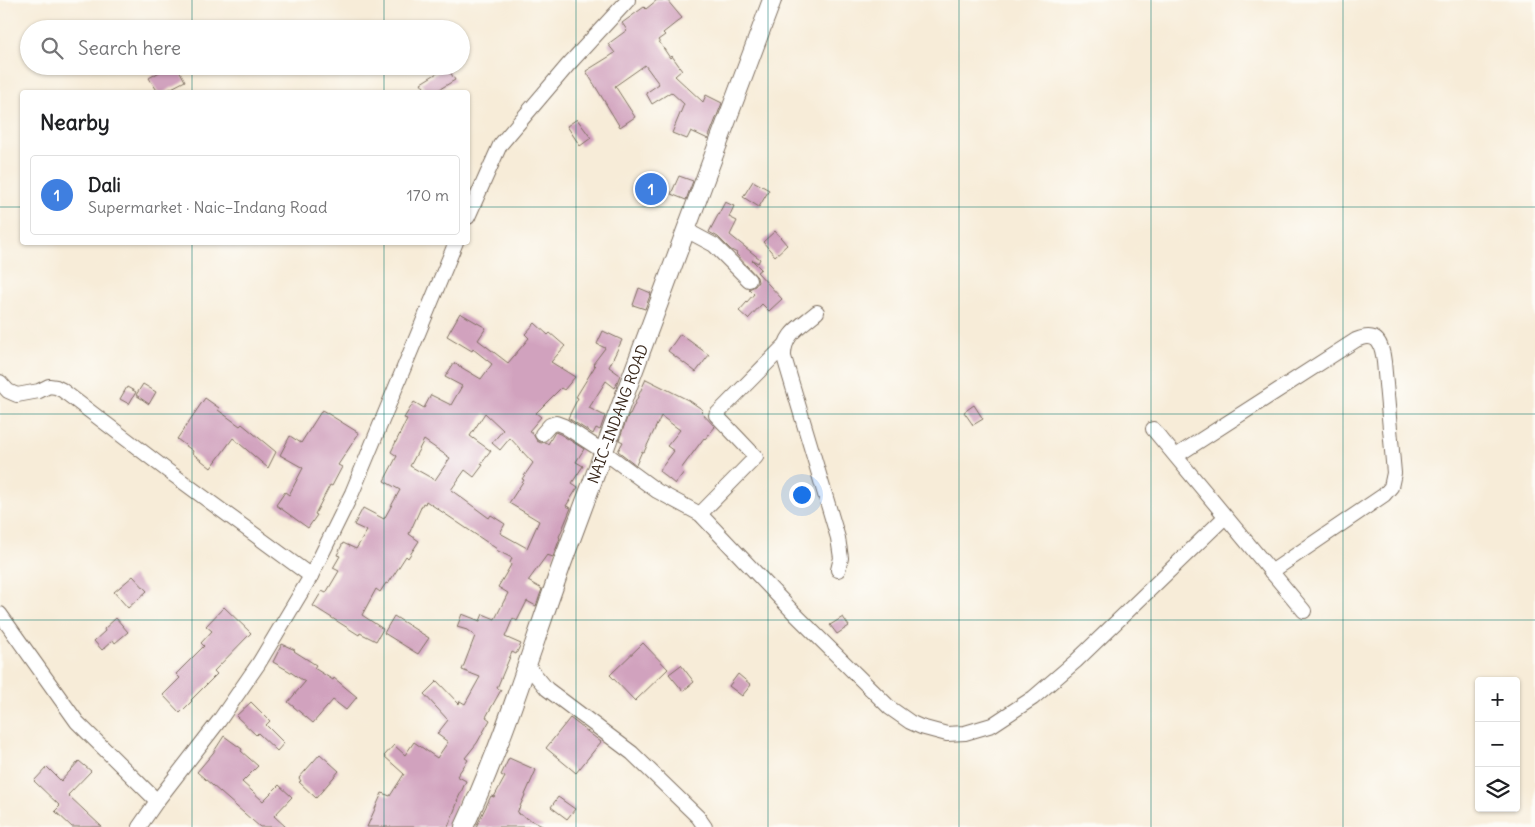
<!DOCTYPE html>
<meta charset="utf-8">
<style>
body{margin:0;font-family:Delius,sans-serif;background:#f6f6f6;color:#202124}
.controls{position:absolute;right:15px;bottom:15px;display:grid;overflow:hidden;border-radius:5px;box-shadow:0 1px 4px #0004}
.controls button{width:45px;height:45px;display:grid;place-items:center;padding:0;border:0;border-bottom:1px solid #e0e0e0;background:#fff;color:#202124;font:25px sans-serif}
.you{position:absolute;left:801px;top:494px;width:18px;height:18px;margin:-12px;border:4px solid #fff;border-radius:50%;background:#1a73e8;box-shadow:0 0 0 8px #1a73e833}
.badge{display:grid;place-items:center;width:32px;height:32px;border-radius:50%;background:#0f766e;color:#fff;font-size:16px;font-weight:700}
.pin{position:absolute;translate:-50% -50%;border:2px solid #fff;box-shadow:0 1px 5px #0006}
.list{margin:0;padding:0;list-style:none}
h2{display:flex;justify-content:space-between;align-items:center;height:65px;margin:0;padding:0 20px;font-size:21px}
h2 small{font-size:16px;font-weight:400;color:#757577}
.list li{display:grid;grid-template-columns:32px 1fr auto;gap:15px;align-items:center;box-sizing:border-box;height:80px;margin:0 10px 10px;padding:0 10px;border:1px solid #e0e0e0;border-radius:5px}
.list b{display:block;font-size:19px;white-space:nowrap}
.list p{margin:0;font-size:16px;white-space:nowrap;color:#757577}
.list em{font-size:16px;font-style:normal;color:#757577}
.icon{flex:none;width:28px;height:28px;fill:none;stroke:currentColor;stroke-width:2;stroke-linecap:round;stroke-linejoin:round}
.map{position:relative;flex:none;width:1535px;height:827px;overflow:hidden}
.search{position:absolute;background:#fff;box-shadow:0 1px 4px #0004;left:20px;top:20px;width:450px;height:55px;display:flex;align-items:center;gap:12px;box-sizing:border-box;padding:0 18px;border-radius:28px;color:#757577;font-size:19px}
.panel{position:absolute;background:#fff;box-shadow:0 1px 4px #0004;left:20px;top:90px;width:450px;height:155px;border-radius:5px}
.map>svg:first-child{display:block}
.building{fill:#d1a2be;fill-rule:evenodd}
.lines{fill:none;stroke-linecap:round;stroke-linejoin:round}
.minor-casing{stroke:#7d6e5f;stroke-width:16}
.major-casing{stroke:#7d6e5f;stroke-width:20}
.minor{stroke:#fff;stroke-width:14}
.major{stroke:#fff;stroke-width:18}
.grid{fill:none;stroke:#0f766e;stroke-width:1;stroke-opacity:0.55}
.labels{text-anchor:middle;dominant-baseline:central;stroke-width:4;stroke-linejoin:round;paint-order:stroke}
.street-label{font-size:15px;fill:#3b2a1e;stroke:#fdfcf7}
</style>
<div class="map">
<svg width="1535" height="827" viewBox="0 0 1535 827">
<rect width="100%" height="100%" fill="#fdfcf7"/>
<filter id="ink" filterUnits="userSpaceOnUse"><feTurbulence type="fractalNoise" baseFrequency=".02" numOctaves="2"/><feDisplacementMap in="SourceGraphic" scale="10" xChannelSelector="R" yChannelSelector="G"/><feConvolveMatrix kernelMatrix="1 2 1 2 8 2 1 2 1" color-interpolation-filters="sRGB"/></filter>
<filter id="wash" filterUnits="userSpaceOnUse"><feTurbulence type="fractalNoise" baseFrequency=".0096" numOctaves="4" result="noise"/><feDisplacementMap in="SourceGraphic" scale="20" xChannelSelector="R" yChannelSelector="G"/><feGaussianBlur stdDeviation="1.12" result="paint"/><feColorMatrix in="noise" values="0 0 0 0 0 0 0 0 0 0 0 0 0 0 0 0 0 1.4 0 .05"/><feComposite in="paint" operator="in"/></filter>
<g filter="url(#wash)">
<rect width="100%" height="100%" fill="#f7ecd8"/>
<g id="blocks">
<g class="building">
<path d="M657 0H667L682 18 663 33 665 35 658 40 670 58 672 56 682 70 675 76 703 102 706 95 722 103 708 139 691 131 687 139 672 133 684 104 671 92 652 104 646 93 659 84 645 65 615 86 635 117 620 127 586 71 615 53 608 44 627 30 622 23 644 7 646 9Z"/>
<path d="M170 66H177L185 81 164 92H158L149 78Z"/>
<path d="M447 67 455 80 435 92H427L421 83Z"/>
<path d="M577 119 591 138 580 146 567 126Z"/>
<path d="M679 176 693 181 686 200 671 194Z"/>
<path d="M753 181 769 190 759 207 743 197Z"/>
<path d="M725 202 734 206 729 217 737 221 730 235 760 259 758 263 752 260 761 269 757 272 782 299 769 311 762 304 748 319 739 311 754 294 749 289 755 286 758 282 757 277 736 254 737 253 731 250 718 237 709 232Z"/>
<path d="M775 231 787 245 775 256 763 242Z"/>
<path d="M639 288 651 293 645 309 633 305Z"/>
<path d="M460 313 486 328 478 340 508 363 529 338 525 334 535 323 548 335 550 333 565 346 551 362 575 377 564 390 561 388 536 413 541 417 529 431 533 434 537 441 541 443 545 442 548 444 555 432 560 434 584 449 576 462 583 466 572 483 578 487 566 506 571 508 559 537 560 538 553 557 547 555 528 581 542 589 536 606 527 601 517 621 513 618 505 637 521 644 516 654 512 652 497 688 501 690 486 717 490 720 477 743 465 758 468 760 457 776 466 781 457 801H458L448 827H367L382 793 390 796 404 774 384 756 394 745 405 755 414 742 437 758 448 742 437 734 448 720 424 694 437 681 459 704 460 701 465 704 480 677 462 670 475 636 467 630 457 627 462 614 480 621 483 614 495 619 508 593 498 587 511 565 510 563 512 558 496 550 497 549 426 501 425 504 423 503 409 534 419 541 408 558 406 556 388 584 386 583 380 592 376 589 362 615 383 629 376 641 360 633 359 635 313 606 322 591 326 593 339 571 333 568 340 556 337 555 343 543 356 549 367 531 354 525 363 508 384 519 400 490 384 481 397 456 391 452 407 419 404 418 414 402 424 408 431 395 451 405 462 386 445 377 454 363 481 379 492 364 473 349 472 351 447 336ZM485 413 503 430 492 443 500 450 510 438 533 463 522 479 524 480 509 503 539 521 527 548 500 533 505 524 491 515 489 518 451 490 465 470 474 477 483 465 481 464 491 451 470 436ZM424 440 450 458 435 480 410 466Z"/>
<path d="M603 331 622 340 609 367 620 375 615 388 606 381 589 408 605 416 600 430 596 428 593 434 568 418 578 398 576 397 595 366 593 364 605 348 597 344Z"/>
<path d="M680 334 709 355 696 372 668 351Z"/>
<path d="M646 379 690 401 703 410 701 412 715 427 705 439 704 438 681 469 684 472 675 484 659 471 674 451 667 446 680 430 661 416 644 452 642 451 636 465 618 451 623 442 619 440 627 418 629 414H630Z"/>
<path d="M143 384 156 392 149 404 136 395Z"/>
<path d="M127 387 136 392 129 404 120 399Z"/>
<path d="M205 398 219 408 218 410 240 426 242 424 276 452 268 468 233 438 211 468 192 453 193 451 177 439Z"/>
<path d="M974 405 983 419 973 425 964 412Z"/>
<path d="M322 410 359 433 338 465 342 467 332 486 330 485 315 514 317 515 308 528 276 505 285 492 289 495 303 468 280 455 290 436 301 443Z"/>
<path d="M133 576 147 591 128 608 114 592Z"/>
<path d="M224 607 251 633 214 671 217 674 191 700 192 701 180 713 163 695 180 678 176 674 204 646 201 643 212 631 206 626Z"/>
<path d="M394 616 429 638 418 654 384 633Z"/>
<path d="M843 617 849 626 837 634 830 625Z"/>
<path d="M116 618 128 632 115 643 113 640 102 650 94 641 105 631 104 629Z"/>
<path d="M643 643 668 669 635 701 610 675Z"/>
<path d="M282 644 295 650 294 651 316 665 314 668 333 680 334 678 357 697 346 710 333 700 313 723 288 702 305 682 289 671 273 662Z"/>
<path d="M681 665 694 682 683 691 669 674Z"/>
<path d="M738 674 751 685 742 696 729 686Z"/>
<path d="M251 702 270 721 266 725 284 743 277 751 258 733 256 735 236 716Z"/>
<path d="M570 718 601 742 576 773 546 748Z"/>
<path d="M224 736 242 749 241 751 258 766 242 782 263 801 279 785 292 797 274 816 286 827H260L197 772 213 753Z"/>
<path d="M320 754 339 771 316 798 299 782 301 781 299 778Z"/>
<path d="M509 758 536 770 517 813 544 827H476L491 796 494 797 505 777 501 775Z"/>
<path d="M79 761 91 771 68 795 102 827H72L55 811 60 806 34 781 47 767 61 781Z"/>
<path d="M558 797 575 809 567 819 551 807Z"/>
</g>
</g>
</g>
<g filter="url(#ink)">
<use href="#blocks" fill-opacity="0" stroke="#7d6e5f" stroke-width="1"/>
<g class="lines">
<defs>
<g id="minor">
<path d="M468 217 500 145 568 65 628 0"/>
<path d="M686 230 714 245 749 280"/>
<path d="M817 312C801 326 783 334 784 357L838 538 841 558 838 570"/>
<path d="M0 382 8 391 17 395 39 391 49 386 56 387 62 390 168 471 311 576"/>
<path d="M1153 429 1304 611"/>
<path d="M542 434 550 425 556 423 564 426 604 452 657 491 700 514 796 615 890 708 910 722 921 727 947 734 965 733 992 725 1033 698 1076 661 1225 517"/>
<path d="M1176 456 1356 340C1378 331 1382 344 1384 362L1394 473 1391 487 1384 495 1271 572"/>
<path d="M700 514 756 457 716 415 784 346"/>
<path d="M0 614 77 722 157 801"/>
<path d="M527 665 547 689 632 753 698 817 705 827"/>
<path d="M139 827 157 801 219 721 259 663 311 576 352 493 456 242"/>
</g>
<g id="major">
<path id="s1" d="M464 827C504 741 531 650 563 561 631 374 702 187 772 0"/>
</g>
</defs>
<use href="#minor" class="minor-casing"/>
<use href="#major" class="major-casing"/>
<use href="#minor" class="minor"/>
<use href="#major" class="major"/>
</g>
</g>
<path class="grid" d="M192 0V29M384 0V29M576 0V827M768 0V827M959 0V827M1151 0V827M1343 0V827M192 66V92M384 66V92M0 207H22M468 207H1535M192 242V827M384 242V827M0 414H1535M0 620H1535"/>
<g class="labels">
<g class="street-label">
<text stroke="none"><textPath href="#s1" startOffset="441">NAIC–INDANG ROAD</textPath></text>
</g>
</g>
</svg>
<div class="controls">
<button>+</button>
<button>−</button>
<button><svg class="icon" aria-label="layers" viewBox="0 0 24 24"><path d="M12 4l9 5-9 5-9-5zM3 14l9 5 9-5"/></svg></button>
</div>
<div class="you"></div>
<div class="pin badge" style="left:651px;top:189px;background:#3f7fe0">1</div>
<div class="search"><svg class="icon" aria-label="search" viewBox="0 0 24 24"><circle cx="10" cy="10" r="6"/><path d="M15 15l6 6"/></svg>Search here</div>
<section class="panel">
<h2>Nearby<small></small></h2>
<ul class="list">
<li><span class="badge" style="background:#3f7fe0">1</span><div><b>Dali</b><p>Supermarket · Naic–Indang Road</p></div><em>170 m</em></li>
</ul>
</section>
</div>
